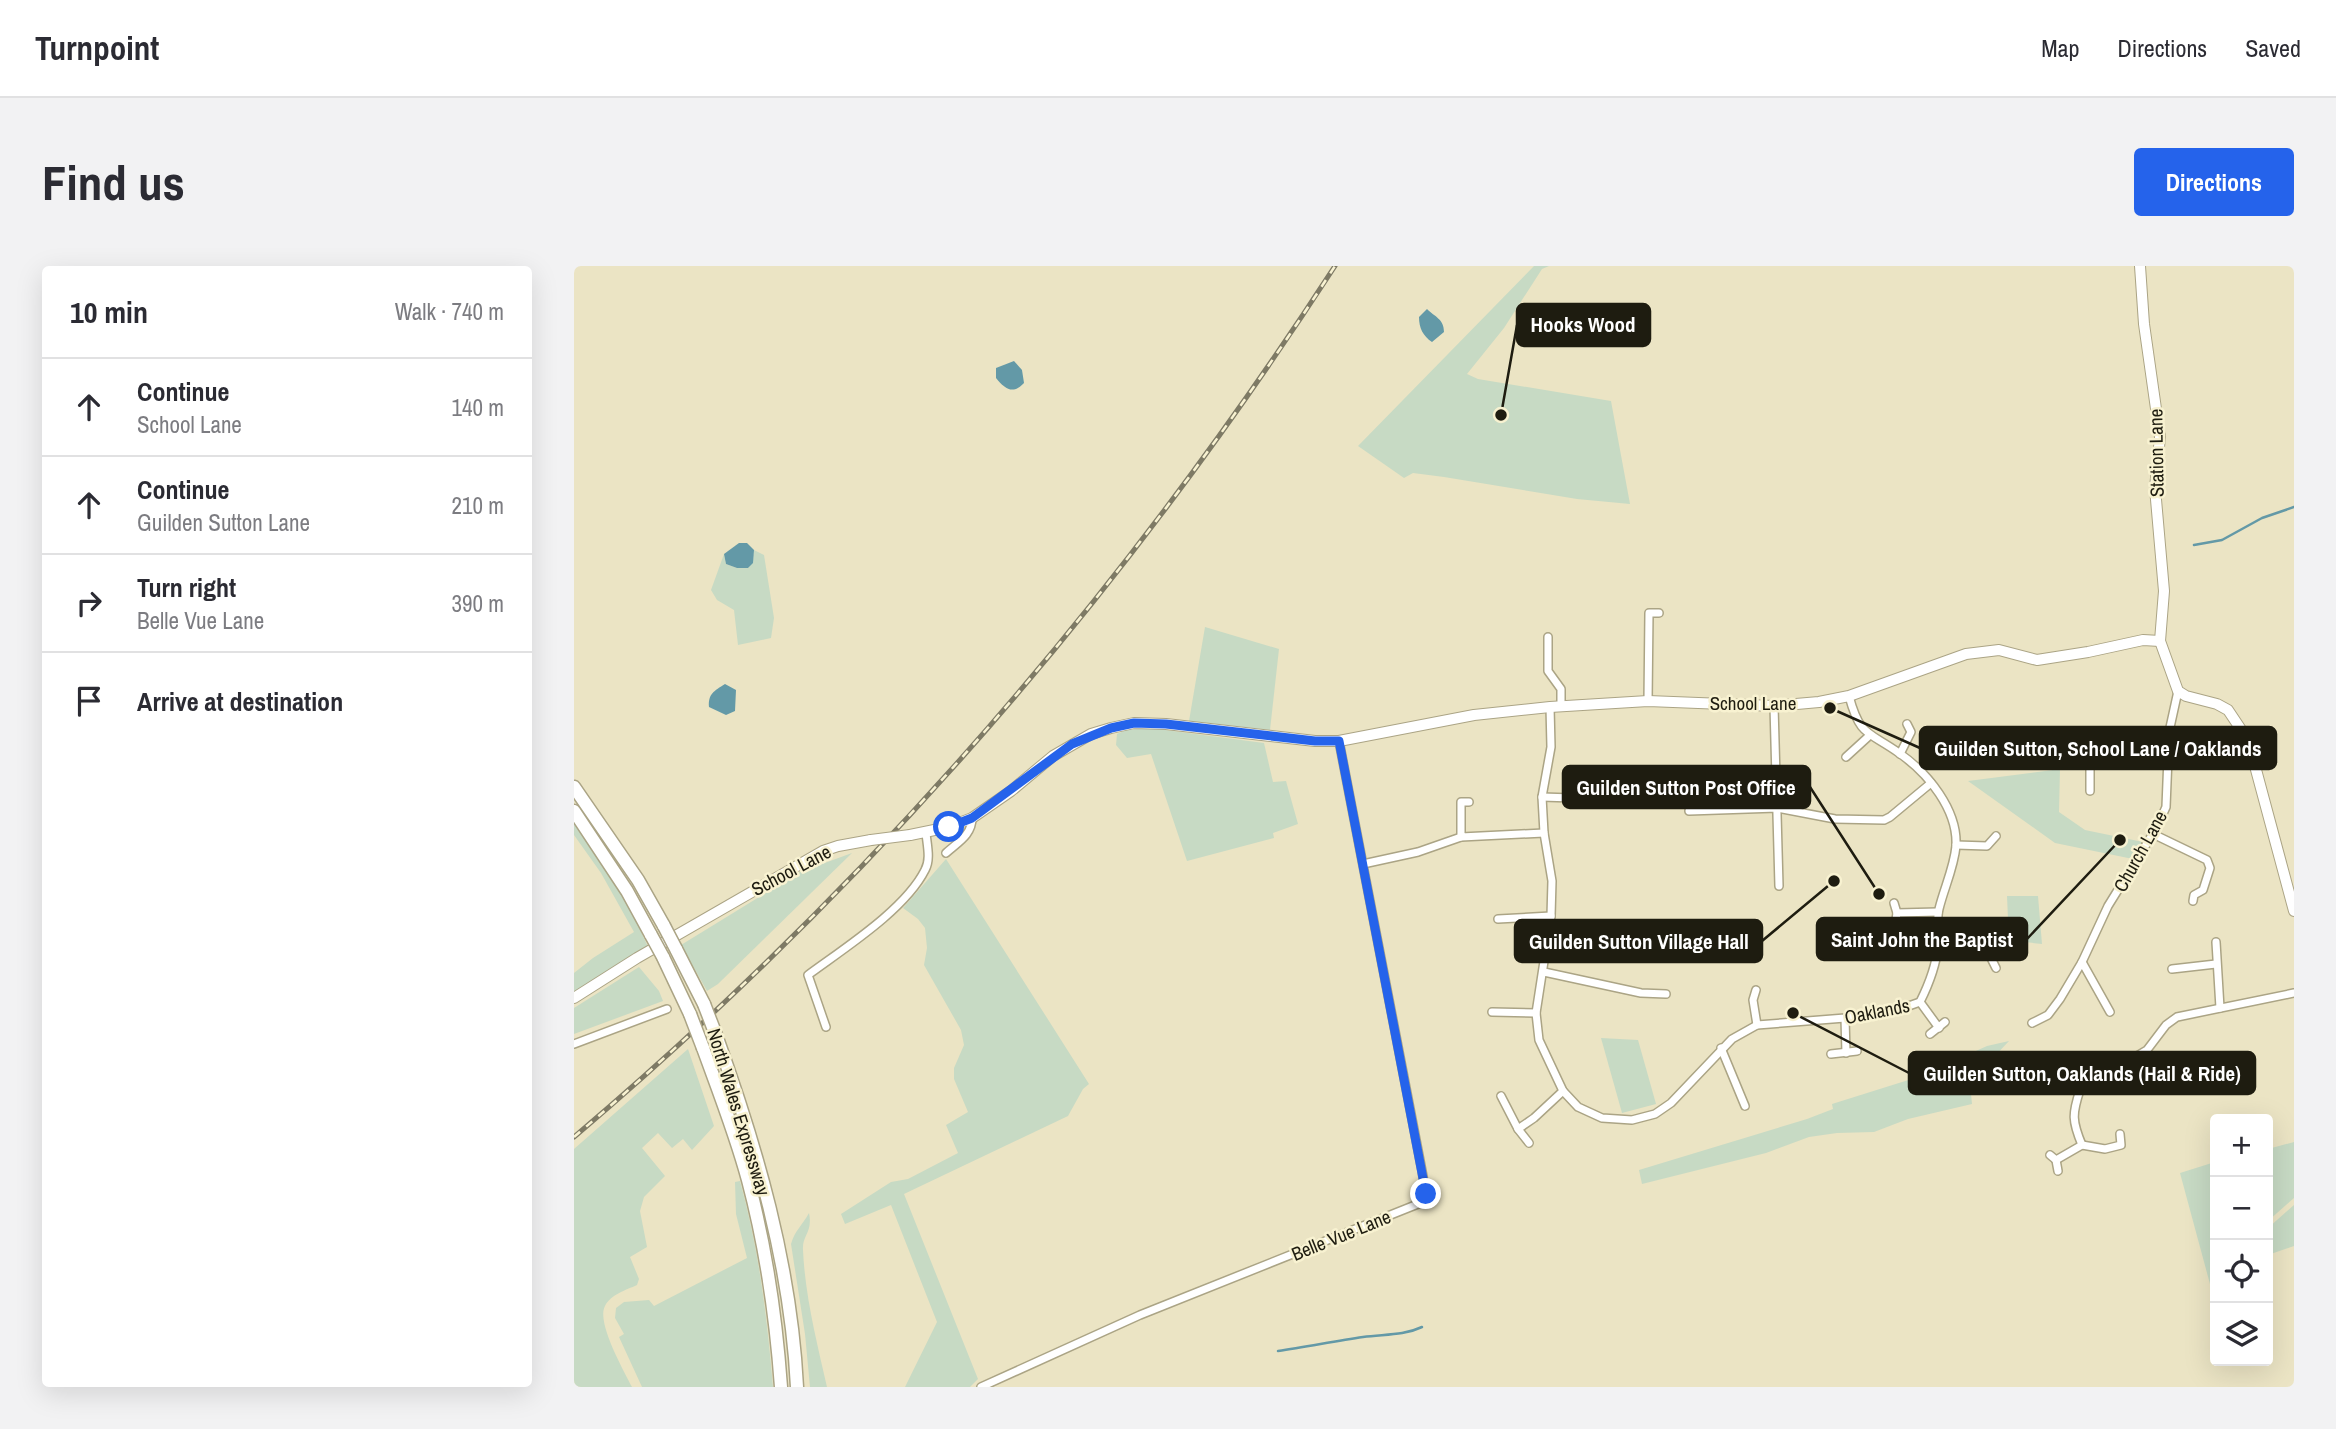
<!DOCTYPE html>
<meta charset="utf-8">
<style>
body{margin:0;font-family:"Archivo Narrow",sans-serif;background:#f2f2f3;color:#2b2b33}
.controls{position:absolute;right:21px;bottom:21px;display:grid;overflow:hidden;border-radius:7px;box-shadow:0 7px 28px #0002}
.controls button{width:63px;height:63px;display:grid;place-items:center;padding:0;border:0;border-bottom:2px solid #e1e1e2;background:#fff;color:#2b2b33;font:35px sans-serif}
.stop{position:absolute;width:21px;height:21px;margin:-16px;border:5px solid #2563eb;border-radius:50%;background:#fff}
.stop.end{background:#2563eb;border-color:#fff;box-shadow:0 2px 7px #0008}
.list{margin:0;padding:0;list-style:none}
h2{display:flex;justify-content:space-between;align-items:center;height:91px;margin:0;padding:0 28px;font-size:30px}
h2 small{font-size:23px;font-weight:400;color:#7c7c81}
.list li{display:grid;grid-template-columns:46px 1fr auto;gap:21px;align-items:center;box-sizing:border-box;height:98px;padding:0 28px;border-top:2px solid #e1e1e2}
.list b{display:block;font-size:26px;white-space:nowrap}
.list p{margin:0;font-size:23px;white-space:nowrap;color:#7c7c81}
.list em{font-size:23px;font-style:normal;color:#7c7c81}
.icon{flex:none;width:38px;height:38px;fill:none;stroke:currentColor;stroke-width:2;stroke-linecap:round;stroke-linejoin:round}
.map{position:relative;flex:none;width:1720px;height:1121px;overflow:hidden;border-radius:7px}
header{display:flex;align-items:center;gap:42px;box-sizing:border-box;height:98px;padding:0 35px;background:#fff;border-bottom:2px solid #e1e1e2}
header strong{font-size:33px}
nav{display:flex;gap:38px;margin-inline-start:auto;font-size:24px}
.intro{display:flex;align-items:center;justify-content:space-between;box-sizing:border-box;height:168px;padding:0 42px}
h1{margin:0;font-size:49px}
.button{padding:18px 32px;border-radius:7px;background:#2563eb;color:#fff;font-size:24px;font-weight:700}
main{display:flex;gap:42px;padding:0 42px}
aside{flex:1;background:#fff;border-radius:7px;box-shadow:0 7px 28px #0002}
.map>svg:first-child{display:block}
.green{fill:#c7dac4}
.water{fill:#6399a7}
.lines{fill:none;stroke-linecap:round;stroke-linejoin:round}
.stream{stroke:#6399a7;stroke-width:2.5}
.minor-casing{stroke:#aba485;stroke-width:10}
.tertiary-casing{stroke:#aba485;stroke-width:12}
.trunk-casing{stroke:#aba485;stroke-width:15}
.minor{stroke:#fff;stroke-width:7}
.tertiary{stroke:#fff;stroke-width:10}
.trunk{stroke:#fff;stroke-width:12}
.rail-casing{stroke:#7e7a65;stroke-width:5}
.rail{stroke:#f8f2d1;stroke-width:2.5;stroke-dasharray:8;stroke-linecap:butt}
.tertiary-bridge-casing{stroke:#aba485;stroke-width:12;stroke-linecap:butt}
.trunk-bridge-casing{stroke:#aba485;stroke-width:15;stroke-linecap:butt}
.tertiary-bridge{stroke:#fff;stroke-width:10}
.trunk-bridge{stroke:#fff;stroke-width:12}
.route{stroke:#2563eb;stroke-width:9}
.labels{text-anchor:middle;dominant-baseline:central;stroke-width:5;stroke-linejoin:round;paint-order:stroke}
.street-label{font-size:19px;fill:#1e1c10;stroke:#f8f2d1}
.leader{fill:none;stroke:#1e1c10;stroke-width:2.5}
.callout-dot{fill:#1e1c10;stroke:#f8f2d1;stroke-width:2.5}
.callout{fill:#1e1c10;stroke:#1e1c10;stroke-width:2.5}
.callout-label{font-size:21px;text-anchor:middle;font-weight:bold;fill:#fff}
</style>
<header>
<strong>Turnpoint</strong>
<nav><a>Map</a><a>Directions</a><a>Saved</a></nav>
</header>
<div class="intro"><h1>Find us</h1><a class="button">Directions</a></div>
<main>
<aside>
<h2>10 min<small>Walk · 740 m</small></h2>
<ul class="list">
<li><svg class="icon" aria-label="ahead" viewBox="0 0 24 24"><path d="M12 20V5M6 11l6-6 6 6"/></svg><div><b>Continue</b><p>School Lane</p></div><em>140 m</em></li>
<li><svg class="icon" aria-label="ahead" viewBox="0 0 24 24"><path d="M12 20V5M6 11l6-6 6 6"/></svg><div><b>Continue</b><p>Guilden Sutton Lane</p></div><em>210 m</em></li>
<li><svg class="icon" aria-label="right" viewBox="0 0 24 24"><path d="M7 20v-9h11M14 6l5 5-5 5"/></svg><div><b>Turn right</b><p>Belle Vue Lane</p></div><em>390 m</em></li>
<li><svg class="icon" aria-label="arrive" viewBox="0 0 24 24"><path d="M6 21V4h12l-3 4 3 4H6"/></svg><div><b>Arrive at destination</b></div></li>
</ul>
</aside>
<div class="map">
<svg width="1720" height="1121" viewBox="0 0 1720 1121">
<rect width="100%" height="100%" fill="#ebe4c4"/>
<g class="green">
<path d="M960 0H975L968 3 930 62 893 108 904 113 1037 135 1056 238 1003 233 870 211 839 207 830 212 784 180Z"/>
<path d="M180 284 190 289 200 352 197 372 164 379 160 344 143 334 137 324 150 288 152 298 163 302H174L178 297Z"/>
<path d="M631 361 705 383 696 464 615 455Z"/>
<path d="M576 462 690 477 699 516 712 515 724 558 699 567 700 572 613 595 577 488 553 492 542 479 543 468 552 464Z"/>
<path d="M1486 503 1485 546 1511 564 1569 576 1559 593 1481 577 1394 515Z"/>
<path d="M0 553C28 594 55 636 74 681L0 727V707L19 692 60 666 27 607 0 569Z"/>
<path d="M278 587 144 718 133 725 107 679 226 606Z"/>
<path d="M372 593 515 818 509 823 494 850 330 928 404 1113 396 1121H331L363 1056 317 939 271 958 267 948 317 916 334 913 384 887 372 859 394 846 380 813V802L390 779 387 764 350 699 353 682 351 662 344 653 329 642Z"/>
<path d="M1433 630H1464L1468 678 1423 673 1434 653Z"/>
<path d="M65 701 85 725 89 735 0 768V742Z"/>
<path d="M1027 772 1064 774 1082 838 1048 847Z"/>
<path d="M1435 775 1418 793 1389 811 1390 825 1397 828 1398 838 1334 853 1300 866 1263 867 1235 871 1192 887 1068 918 1065 904 1233 853 1259 843 1258 838 1344 811 1413 780Z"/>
<path d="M114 783 140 860 118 884 109 873 98 882 84 867 68 882 91 910 70 931 66 945 73 981 56 991 65 1013 63 1019C52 1024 36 1029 31 1040 22 1056 50 1105 58 1121H0V883Z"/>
<path d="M1720 876V932L1694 955V883Z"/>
<path d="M1641 896V1000L1638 1006V1016L1636 1018 1606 907Z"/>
<path d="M166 915C185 984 193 1050 199 1121H68L45 1071 50 1068 41 1052 42 1042 50 1036 75 1034 80 1040 173 992 162 948 161 916Z"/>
<path d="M1720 939V980L1694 989V962Z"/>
<path d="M235 947C239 967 228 969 229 984 231 1030 243 1077 253 1121H236L231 1068 217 978C221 964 228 960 235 947Z"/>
</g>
<g class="water">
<path d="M853 43C861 51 870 53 870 66L858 76C849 70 845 62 845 51Z"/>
<path d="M440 95 448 104 450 117C439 129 431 123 422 112V102Z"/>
<path d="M165 277H173L180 284 179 297 174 302H163L152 298 150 288Z"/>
<path d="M151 418 162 424 161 445 152 449 135 441C134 428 140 425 151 418Z"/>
</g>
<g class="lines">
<g class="stream">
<path d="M1620 279 1648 274 1688 252 1720 241"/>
<path d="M704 1085C732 1081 761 1075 789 1071 810 1068 829 1070 848 1061"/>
</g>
<defs>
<g id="minor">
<path d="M974 371V405L987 423V440"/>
<path d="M1074 435 1075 347H1085"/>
<path d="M1200 440 1205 620"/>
<path d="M976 441 977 481 968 531 970 567 978 615 977 650 962 747 965 774 989 825 1004 841 1028 852 1058 854 1081 848 1097 837 1158 773 1183 759 1271 752 1329 742 1346 736C1355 718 1362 701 1364 680 1365 668 1362 655 1365 643 1370 622 1380 602 1382 580 1384 544 1354 507 1325 487 1294 465 1286 471 1275 430"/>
<path d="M1441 468H1475L1516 479 1554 484 1593 486"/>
<path d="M1516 479V525"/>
<path d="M1326 488 1337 466 1333 458"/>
<path d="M1272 491 1295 470"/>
<path d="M968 531 1029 533"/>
<path d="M895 536H887V571L970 567"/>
<path d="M1115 545 1203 542 1261 553 1310 554 1316 551 1357 517"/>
<path d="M1579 568 1633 594 1636 602 1629 624 1620 629 1619 635"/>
<path d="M1382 579 1413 580 1422 570"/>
<path d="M372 587C384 576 398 569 398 552"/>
<path d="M789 598 844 586 887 571"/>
<path d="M1320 637 1323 647 1364 646"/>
<path d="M924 653 977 650"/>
<path d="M1642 676 1646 742"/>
<path d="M1364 680 1416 690 1422 702"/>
<path d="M1317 686 1323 647"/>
<path d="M1508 696 1536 746"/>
<path d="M1598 703 1642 698"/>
<path d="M970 706 1067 727 1092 728"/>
<path d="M1182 724 1179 734 1183 759"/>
<path d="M1346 736 1365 762"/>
<path d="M918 746 962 747"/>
<path d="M1271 752 1272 787"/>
<path d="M1458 757 1474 749 1486 733 1508 696 1534 640 1583 561 1592 541 1595 466 1604 425"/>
<path d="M252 761 234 709C269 683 331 644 351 604 357 593 353 579 352 567"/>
<path d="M1356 768 1371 756"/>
<path d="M0 778 93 743"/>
<path d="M1147 782 1171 840"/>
<path d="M1257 788 1283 785"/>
<path d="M1481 801H1491L1506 824"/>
<path d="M927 830 944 863"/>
<path d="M955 877 944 863 960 852 989 825"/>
<path d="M1508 879C1498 855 1498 848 1506 824L1573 784 1592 759 1603 751 1720 727"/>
<path d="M1476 889 1482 894 1508 879 1531 883 1547 879 1546 868"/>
<path d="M1482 894 1484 905"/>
<path d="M407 1121 566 1049 849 936 852 928 848 905 765 475"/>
</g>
<g id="tertiary">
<path d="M1566 0 1570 58 1586 171 1581 222 1590 325 1586 375 1604 425 1612 430 1643 438 1654 444 1666 462 1681 500 1720 645"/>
<path d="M336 569 375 561 398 552 437 525 479 490 517 468 537 462 560 457 592 458 741 475H765L900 449 976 441 1074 435 1200 440 1245 436 1275 430 1392 388 1425 384 1463 394 1514 386 1569 374 1586 375"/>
<path d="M0 732 63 692 249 585 264 580 297 574"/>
</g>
<g id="trunk">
<path d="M0 521 64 614 90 660"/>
<path d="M0 545 53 625 77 669"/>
<path d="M102 683 130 738"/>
<path d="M89 691 116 748"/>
<path d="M142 769C183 882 217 1000 223 1121"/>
<path d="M129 782C145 826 162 869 174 914 192 982 202 1051 207 1121"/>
</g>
</defs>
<use href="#minor" class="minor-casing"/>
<use href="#tertiary" class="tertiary-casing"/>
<use href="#trunk" class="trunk-casing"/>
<use href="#minor" class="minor"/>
<use href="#tertiary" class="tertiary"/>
<use href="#trunk" class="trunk"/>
<defs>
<path id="rail" d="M0 871C296 620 550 326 761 0"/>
</defs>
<use href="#rail" class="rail-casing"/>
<use href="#rail" class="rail"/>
<defs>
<path id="tertiary-bridge" d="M297 574 336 569"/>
<g id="trunk-bridge">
<path d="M90 660 102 683"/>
<path d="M77 669 89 691"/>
<path d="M130 738 142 769"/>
<path d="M116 748 129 782"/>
</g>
</defs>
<use href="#tertiary-bridge" class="tertiary-bridge-casing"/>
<use href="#trunk-bridge" class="trunk-bridge-casing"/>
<use href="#tertiary-bridge" class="tertiary-bridge"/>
<use href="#trunk-bridge" class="trunk-bridge"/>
</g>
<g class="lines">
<path class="route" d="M375 561 398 552 498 478 537 462 560 457 592 458 741 475H765L852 928"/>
</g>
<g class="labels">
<g class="street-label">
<text transform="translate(1582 187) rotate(-91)">Station Lane</text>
<text x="1179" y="437">School Lane</text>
<text transform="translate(1566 585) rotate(-61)">Church Lane</text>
<text transform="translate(217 604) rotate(-28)">School Lane</text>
<text transform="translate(1303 745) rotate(-11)">Oaklands</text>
<text transform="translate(165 846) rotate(73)">North Wales Expressway</text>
<text transform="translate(767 969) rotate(-22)">Belle Vue Lane</text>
</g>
</g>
<path class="leader" d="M927 149L943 59M1256 442L1346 482M1305 628L1236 521M1546 574L1453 673M1260 615L1188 675M1219 747L1335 807"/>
<g class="callout-dot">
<circle cx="927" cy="149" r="7"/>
<circle cx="1256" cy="442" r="7"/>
<circle cx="1305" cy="628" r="7"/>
<circle cx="1546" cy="574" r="7"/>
<circle cx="1260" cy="615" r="7"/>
<circle cx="1219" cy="747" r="7"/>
</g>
<g class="callout">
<rect x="943" y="38" width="133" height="42" rx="7"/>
<rect x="1346" y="461" width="356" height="42" rx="7"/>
<rect x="989" y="500" width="247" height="42" rx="7"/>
<rect x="1243" y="652" width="210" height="42" rx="7"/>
<rect x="941" y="654" width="247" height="42" rx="7"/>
<rect x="1335" y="786" width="346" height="42" rx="7"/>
</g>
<g class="callout-label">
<text x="1009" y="66">Hooks Wood</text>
<text x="1524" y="490">Guilden Sutton, School Lane / Oaklands</text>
<text x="1112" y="529">Guilden Sutton Post Office</text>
<text x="1348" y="681">Saint John the Baptist</text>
<text x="1065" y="683">Guilden Sutton Village Hall</text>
<text x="1508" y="815">Guilden Sutton, Oaklands (Hail &amp; Ride)</text>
</g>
</svg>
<div class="controls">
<button>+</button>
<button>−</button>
<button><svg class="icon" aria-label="locate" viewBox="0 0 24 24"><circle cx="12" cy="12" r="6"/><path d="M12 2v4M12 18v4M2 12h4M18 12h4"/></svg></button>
<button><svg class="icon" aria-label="layers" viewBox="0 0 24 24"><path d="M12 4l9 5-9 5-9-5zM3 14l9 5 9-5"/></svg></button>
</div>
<div class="stop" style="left:375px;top:561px"></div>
<div class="stop end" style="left:852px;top:928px"></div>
</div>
</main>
